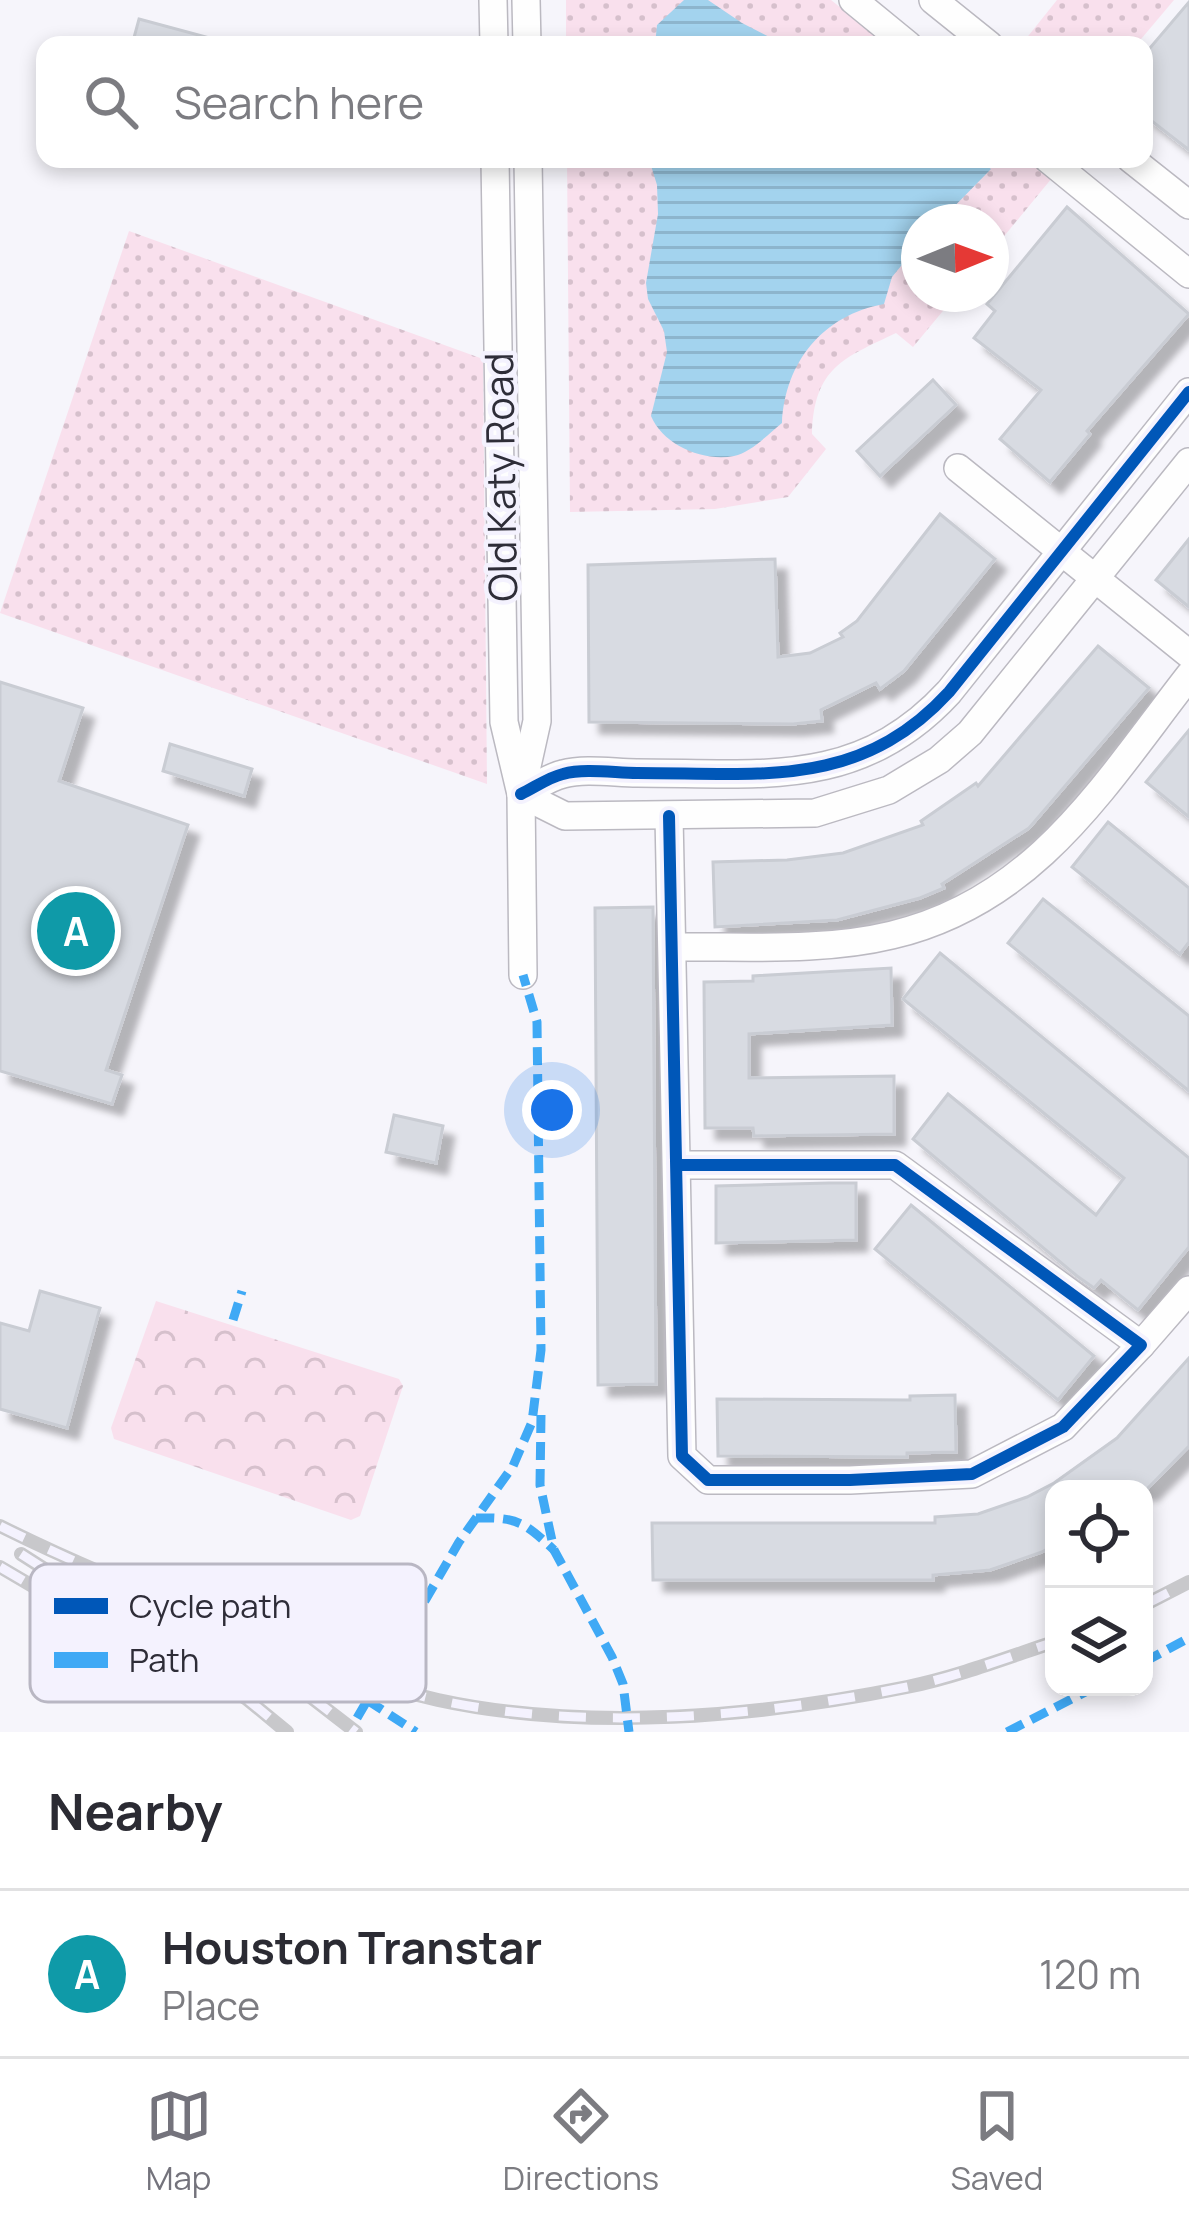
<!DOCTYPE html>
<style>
body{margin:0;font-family:Manrope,sans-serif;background:#f7f7f7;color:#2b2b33}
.controls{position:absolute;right:36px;bottom:36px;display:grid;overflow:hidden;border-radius:24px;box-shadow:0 6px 18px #0003}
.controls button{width:108px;height:108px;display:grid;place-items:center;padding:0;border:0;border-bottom:3px solid #e1e1e2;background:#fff;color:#2b2b33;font:60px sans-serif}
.compass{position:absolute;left:901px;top:204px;width:108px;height:108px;border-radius:50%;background:#fff;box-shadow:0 6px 18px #0003;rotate:89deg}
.you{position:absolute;left:552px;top:1110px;width:42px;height:42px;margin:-30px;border:9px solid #fff;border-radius:50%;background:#1a73e8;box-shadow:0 0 0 18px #1a73e833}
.badge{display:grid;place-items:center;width:78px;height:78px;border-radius:50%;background:#74737c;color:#fff;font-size:39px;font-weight:700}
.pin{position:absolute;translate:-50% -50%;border:6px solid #fff;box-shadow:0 3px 12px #0006}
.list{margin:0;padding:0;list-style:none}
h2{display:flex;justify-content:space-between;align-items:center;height:156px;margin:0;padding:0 48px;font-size:51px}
h2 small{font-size:39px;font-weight:400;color:#7c7c81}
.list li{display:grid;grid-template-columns:78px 1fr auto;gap:36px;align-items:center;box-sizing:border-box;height:168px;padding:0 48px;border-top:3px solid #e1e1e2}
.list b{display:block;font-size:45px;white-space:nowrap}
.list p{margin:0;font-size:39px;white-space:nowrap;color:#7c7c81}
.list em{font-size:39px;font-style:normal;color:#7c7c81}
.icon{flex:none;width:66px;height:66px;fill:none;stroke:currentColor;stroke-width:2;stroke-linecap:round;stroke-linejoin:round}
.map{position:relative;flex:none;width:1189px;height:1732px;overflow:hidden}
.search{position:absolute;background:#fff;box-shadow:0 6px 18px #0003;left:36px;right:36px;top:36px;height:132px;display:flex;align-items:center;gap:30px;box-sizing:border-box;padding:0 42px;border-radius:24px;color:#7c7c81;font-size:45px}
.sheet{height:324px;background:#fff}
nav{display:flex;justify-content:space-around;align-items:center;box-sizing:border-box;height:168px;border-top:3px solid #e1e1e2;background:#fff;font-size:33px;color:#7c7c81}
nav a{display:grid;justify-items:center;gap:6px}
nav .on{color:#74737c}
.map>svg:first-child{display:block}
.grass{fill:url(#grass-dots)}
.forest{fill:url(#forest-crowns)}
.water{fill:url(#water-rules)}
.building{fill:#d8dbe2;stroke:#c9ccd3;stroke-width:3;filter:url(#shadow)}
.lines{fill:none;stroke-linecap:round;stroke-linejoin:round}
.minor-casing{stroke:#bbb9c1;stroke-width:30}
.minor{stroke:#fefefe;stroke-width:27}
.rail-casing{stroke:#c8c8cb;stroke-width:14}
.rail{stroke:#f4f2fe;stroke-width:9;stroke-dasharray:27;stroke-linecap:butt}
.quiet{stroke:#3fa9f5;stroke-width:9;stroke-dasharray:18 9;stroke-linecap:butt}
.cycleway-casing{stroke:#f4f2fe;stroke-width:20}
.cycleway{stroke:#0057b8;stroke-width:12}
.labels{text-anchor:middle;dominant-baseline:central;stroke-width:9;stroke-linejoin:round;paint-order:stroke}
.street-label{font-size:39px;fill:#2e2d38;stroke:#f4f2fe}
.key{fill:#f4f2fe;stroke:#b9b7c3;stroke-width:3}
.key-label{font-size:33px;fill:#2e2d38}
</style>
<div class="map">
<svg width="1189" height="1732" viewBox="0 0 1189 1732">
<defs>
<pattern id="grass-dots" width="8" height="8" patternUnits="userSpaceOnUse" patternTransform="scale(3)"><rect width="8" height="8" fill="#f9e0ed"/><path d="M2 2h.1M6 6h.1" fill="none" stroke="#d6c0cc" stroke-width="1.8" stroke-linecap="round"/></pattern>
<pattern id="forest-crowns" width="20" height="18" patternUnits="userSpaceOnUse" patternTransform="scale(3)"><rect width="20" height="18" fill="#f9e0ed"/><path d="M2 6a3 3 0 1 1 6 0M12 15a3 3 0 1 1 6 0" fill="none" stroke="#d6c0cc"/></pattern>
<pattern id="water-rules" width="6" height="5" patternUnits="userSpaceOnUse" patternTransform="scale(3)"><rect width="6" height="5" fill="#a3d3ee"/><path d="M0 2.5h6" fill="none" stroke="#8db5cd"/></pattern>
<filter id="shadow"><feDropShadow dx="11" dy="11" stdDeviation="3" flood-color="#0004"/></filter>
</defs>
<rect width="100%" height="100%" fill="#f6f5fb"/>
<g class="grass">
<path d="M566 0H831L887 45H566Z"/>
<path d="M1057 0H1174L1136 45H1021Z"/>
<path d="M567 159H1029L1052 178 991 252V222H919V294H957L913 347 896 333C844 358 814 367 812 434L826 449 788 497 715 509 570 512Z"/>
<path d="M129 231 483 359 487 784 0 613Z"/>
</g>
<path class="forest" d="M156 1301 399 1379 403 1386 360 1516 351 1520 114 1439 111 1428Z"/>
<g class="water">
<path d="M684 0H708L742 23 785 45H655L657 25Z"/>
<path d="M649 159H914L940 164 978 159 991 169 939 222H919V244L892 277 884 304C823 315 785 362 782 423 768 434 752 452 734 456 703 462 663 445 651 416L667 352 664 331 648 299 646 283 658 214 657 185Z"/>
</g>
<g class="building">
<path d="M1189 2V150L1144 115V55Z"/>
<path d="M139 19 210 38 209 45H132Z"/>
<path d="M1067 207 1189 314 1087 431 1090 434 1050 482 1000 439 1041 390 974 338 995 311 987 304Z"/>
<path d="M933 380 956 405 880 476 857 451Z"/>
<path d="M940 514 995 559 904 671 880 689 876 683 821 710 822 721 793 724 589 722 588 565 775 559 778 657 810 653 843 637 840 633 857 621Z"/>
<path d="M1189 539V607L1156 580Z"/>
<path d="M1098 646 1149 688 1029 828 942 884 944 888 920 898 837 920 715 927 713 862 787 860 843 853 923 825 921 821 976 783 978 786Z"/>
<path d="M0 682 83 708 59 781 188 825 106 1070 122 1075 112 1104 0 1071Z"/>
<path d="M1189 730V817L1146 782Z"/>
<path d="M170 744 252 769 244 796 163 771Z"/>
<path d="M1108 822 1189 888V942L1180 954 1072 867Z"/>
<path d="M1043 899 1189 1016V1091L1008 943Z"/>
<path d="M653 907 656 1384 598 1385 595 908Z"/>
<path d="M940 953 1189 1158V1247L1138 1310 1101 1280 1094 1288 1077 1276 913 1139 948 1094 1096 1215 1124 1178 903 999Z"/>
<path d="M891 968 892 1025 749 1034V1078L894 1076V1134L754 1136 753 1128H705L704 982 753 981V976Z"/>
<path d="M394 1115 443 1126 436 1163 386 1152Z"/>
<path d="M829 1183H856V1240L716 1243V1186Z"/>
<path d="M911 1205 1094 1356 1058 1400 875 1249Z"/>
<path d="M40 1291 100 1308 67 1428 0 1409V1323L29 1331Z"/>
<path d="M1189 1358V1446L1147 1489H1054V1545L1042 1552 990 1570 933 1575V1580H653L652 1523H935V1517L978 1514 1027 1497 1054 1483 1117 1438Z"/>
<path d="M955 1395 956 1452 907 1453V1457L718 1456 717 1399 910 1400V1396Z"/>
</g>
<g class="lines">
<defs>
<g id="minor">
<path d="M493 0 494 45"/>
<path d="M526 0 527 45"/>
<path d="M853 0 908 45"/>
<path d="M933 0 989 45"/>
<path d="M495 159 504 722 521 794 523 975"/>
<path d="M1048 159 1189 274"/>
<path d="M1131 159 1189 205"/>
<path d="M958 468 1189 654"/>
<path d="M523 784 537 721 528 159"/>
<path d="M521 794C534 788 549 777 563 774 585 768 615 773 637 773 760 773 859 790 949 692L1189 392"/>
<path d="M521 794 565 816 815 813 889 790 939 760 970 733 1189 462"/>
<path d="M669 816 682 1456 708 1480H850L972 1474 1063 1427 1141 1345 895 1165H678"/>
<path d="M673 947C744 946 822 952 892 935 1036 901 1104 785 1189 676"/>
<path d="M1141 1345 1189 1290"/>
</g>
</defs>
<use href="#minor" class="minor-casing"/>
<use href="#minor" class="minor"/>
<defs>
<g id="rail">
<path d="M0 1526C76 1564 154 1595 233 1627 300 1654 367 1684 438 1700 586 1732 759 1717 907 1687 956 1677 1006 1658 1054 1642"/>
<path d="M21 1554 247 1699 287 1732"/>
<path d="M0 1567 155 1658"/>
<path d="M1144 1605 1189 1582"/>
<path d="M219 1635 273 1668 356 1732"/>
</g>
</defs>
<use href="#rail" class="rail-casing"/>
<use href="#rail" class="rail"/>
<g class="quiet">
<path d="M233 1320 242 1291"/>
<path d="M541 1415 540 1485 554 1550 612 1657 623 1684 629 1732"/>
<path d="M476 1518C517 1517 524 1522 554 1550"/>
<path d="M1144 1662 1189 1638"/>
<path d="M367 1700 416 1732"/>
<path d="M357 1718 459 1542 513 1466 532 1422 541 1350 537 1022 523 975"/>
<path d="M1007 1732 1095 1687"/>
</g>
<defs>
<g id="cycleway">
<path d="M521 794C534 788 549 777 563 774 585 768 615 773 637 773 760 773 859 790 949 692L1189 392"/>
<path d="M669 816 682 1456 708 1480H850L972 1474 1063 1427 1141 1345 895 1165H678"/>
</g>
</defs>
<use href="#cycleway" class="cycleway-casing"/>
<use href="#cycleway" class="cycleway"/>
</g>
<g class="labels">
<g class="street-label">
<text transform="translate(500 477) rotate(-91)">Old Katy Road</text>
</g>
</g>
<rect x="30" y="1564" width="396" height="138" rx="18" class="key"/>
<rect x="54" y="1598" width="54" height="16" fill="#0057b8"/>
<rect x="54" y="1652" width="54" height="16" fill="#3fa9f5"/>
<g class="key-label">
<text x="129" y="1618">Cycle path</text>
<text x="129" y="1672">Path</text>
</g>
</svg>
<div class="controls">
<button><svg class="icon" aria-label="locate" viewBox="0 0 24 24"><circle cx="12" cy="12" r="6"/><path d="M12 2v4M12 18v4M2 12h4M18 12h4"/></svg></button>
<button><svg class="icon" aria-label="layers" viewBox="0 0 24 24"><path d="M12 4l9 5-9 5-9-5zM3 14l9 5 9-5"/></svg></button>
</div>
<svg class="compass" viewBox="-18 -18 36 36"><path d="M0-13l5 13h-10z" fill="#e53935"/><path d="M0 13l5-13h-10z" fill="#7c7c81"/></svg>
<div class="you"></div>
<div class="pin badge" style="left:76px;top:931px;background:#0f9aa8">A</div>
<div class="search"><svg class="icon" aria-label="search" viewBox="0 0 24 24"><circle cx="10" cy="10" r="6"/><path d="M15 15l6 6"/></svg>Search here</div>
</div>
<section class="sheet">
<h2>Nearby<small></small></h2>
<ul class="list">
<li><span class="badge" style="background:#0f9aa8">A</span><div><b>Houston Transtar</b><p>Place</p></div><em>120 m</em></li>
</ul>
</section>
<nav>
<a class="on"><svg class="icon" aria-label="map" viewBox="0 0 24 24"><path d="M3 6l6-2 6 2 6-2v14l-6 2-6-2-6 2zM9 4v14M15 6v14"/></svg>Map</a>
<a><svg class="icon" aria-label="directions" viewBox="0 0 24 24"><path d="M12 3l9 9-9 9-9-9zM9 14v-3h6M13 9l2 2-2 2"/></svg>Directions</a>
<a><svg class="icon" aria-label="saved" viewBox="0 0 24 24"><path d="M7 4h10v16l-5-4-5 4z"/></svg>Saved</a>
</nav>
